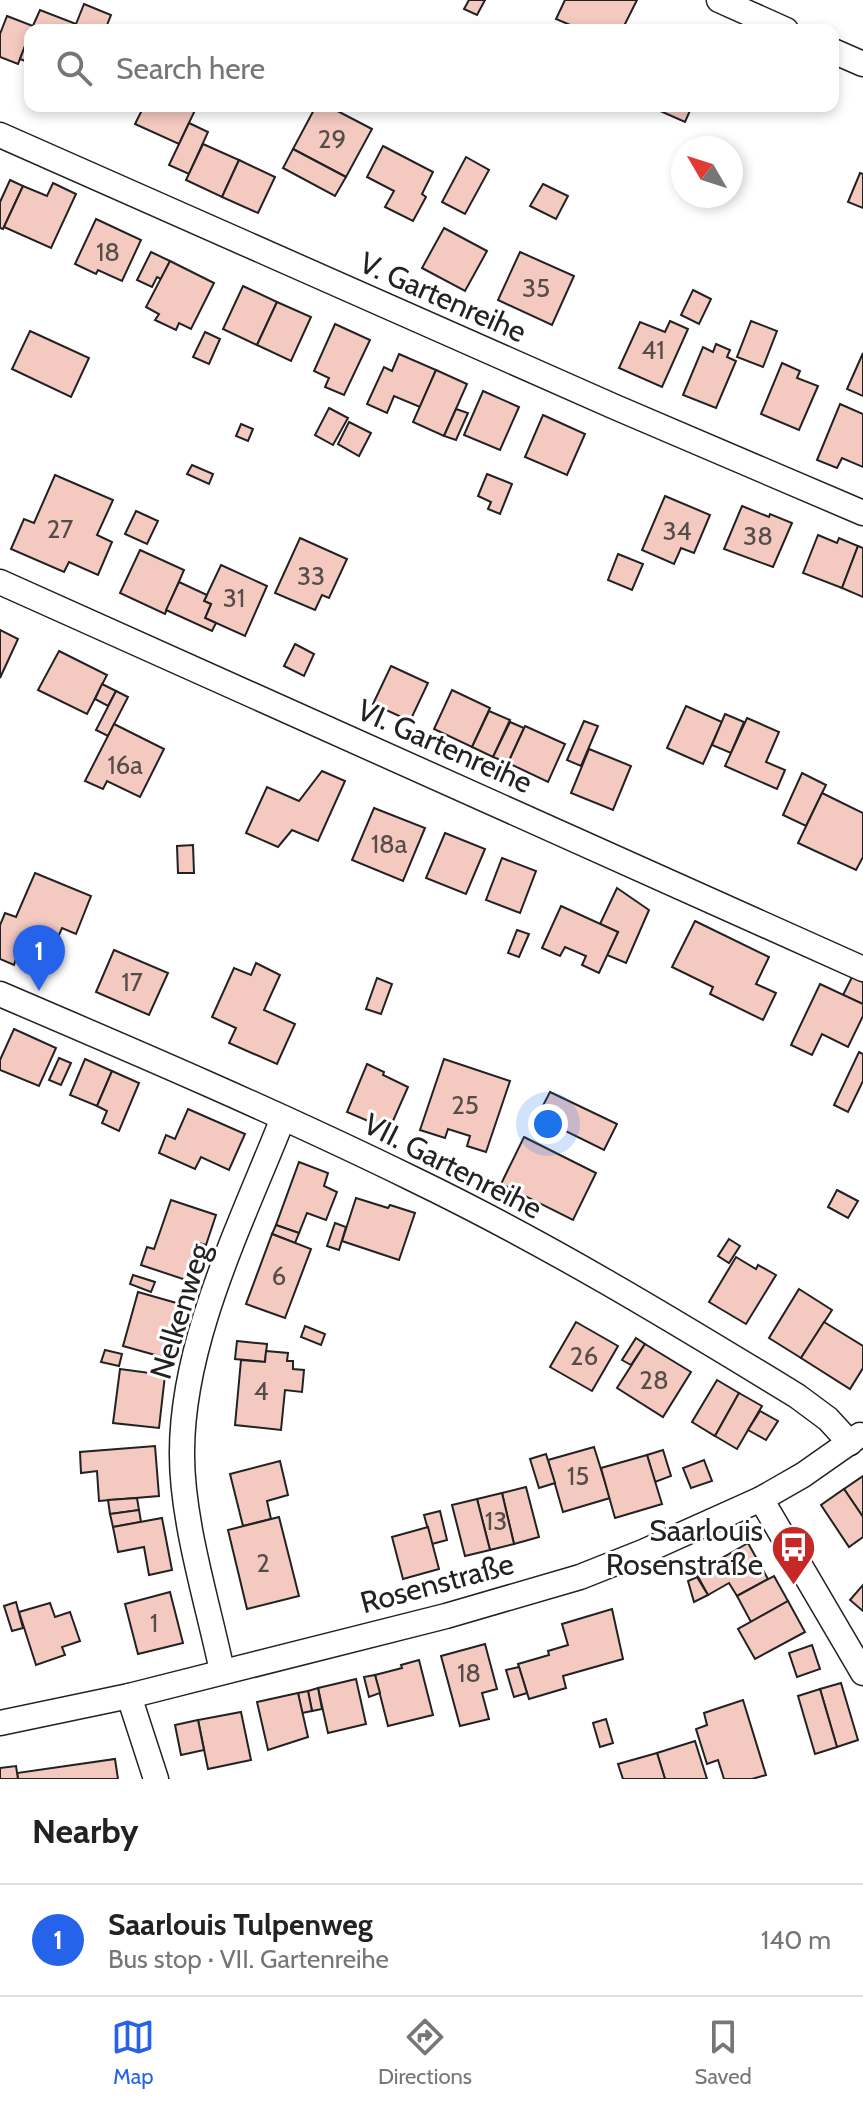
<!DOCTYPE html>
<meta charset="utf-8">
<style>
body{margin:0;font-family:Cabin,sans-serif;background:#f2f2f2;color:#222}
.compass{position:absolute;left:671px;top:136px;width:72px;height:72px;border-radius:50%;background:#fff;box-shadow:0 4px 12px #0003;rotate:309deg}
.you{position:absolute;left:548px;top:1124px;width:28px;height:28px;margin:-20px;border:6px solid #fff;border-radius:50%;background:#1a73e8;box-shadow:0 0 0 12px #1a73e833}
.badge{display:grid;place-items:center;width:52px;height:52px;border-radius:50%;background:#2563eb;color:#fff;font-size:26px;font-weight:700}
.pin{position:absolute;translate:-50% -66px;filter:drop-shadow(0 2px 4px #0008)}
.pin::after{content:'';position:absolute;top:42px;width:28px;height:24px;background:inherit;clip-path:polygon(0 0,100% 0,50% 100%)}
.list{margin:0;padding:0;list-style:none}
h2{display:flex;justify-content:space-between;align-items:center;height:104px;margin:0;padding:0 32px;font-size:34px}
h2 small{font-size:26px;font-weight:400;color:#767676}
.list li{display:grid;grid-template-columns:52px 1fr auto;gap:24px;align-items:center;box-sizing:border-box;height:112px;padding:0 32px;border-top:2px solid #e0e0e0}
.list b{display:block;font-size:30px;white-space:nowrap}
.list p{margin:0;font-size:26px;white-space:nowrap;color:#767676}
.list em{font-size:26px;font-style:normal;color:#767676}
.icon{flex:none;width:44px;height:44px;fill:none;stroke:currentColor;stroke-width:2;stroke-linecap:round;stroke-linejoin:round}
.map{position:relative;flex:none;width:863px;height:1779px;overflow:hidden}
.search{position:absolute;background:#fff;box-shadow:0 4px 12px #0003;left:24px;right:24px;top:24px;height:88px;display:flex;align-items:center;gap:20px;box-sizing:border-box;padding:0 28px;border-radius:16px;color:#767676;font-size:30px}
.sheet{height:216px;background:#fff}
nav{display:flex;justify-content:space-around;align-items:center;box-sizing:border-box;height:112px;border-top:2px solid #e0e0e0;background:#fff;font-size:22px;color:#767676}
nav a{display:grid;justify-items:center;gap:4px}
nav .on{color:#2563eb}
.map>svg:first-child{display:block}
.building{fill:#f3c9c0;stroke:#222;stroke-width:2}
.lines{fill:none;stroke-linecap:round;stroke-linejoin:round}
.street-casing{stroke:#222;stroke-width:27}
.street{stroke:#fff;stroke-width:24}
.labels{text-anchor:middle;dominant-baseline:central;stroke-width:6;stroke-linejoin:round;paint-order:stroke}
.number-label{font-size:26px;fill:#564c4a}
.street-label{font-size:30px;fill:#222;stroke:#fff}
.poi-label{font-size:30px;fill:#222;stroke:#fff;text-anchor:end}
</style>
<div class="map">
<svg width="863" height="1779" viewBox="0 0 863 1779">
<rect width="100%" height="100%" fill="#fff"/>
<g class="building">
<path d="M469 0H485L477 15 464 9Z"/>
<path d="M565 0H637L622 30H582L556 19Z"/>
<path d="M84 4 111 15 105 30H31L40 10 76 24Z"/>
<path d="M7 16 33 26 18 64 0 57V34Z"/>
<path d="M30 33V63L20 59Z"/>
<path d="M144 106H197L179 144 135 124Z"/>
<path d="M316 106H328L372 129 346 177 293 149Z"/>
<path d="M649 106H692L685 122Z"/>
<path d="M189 123 208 132 189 174 169 165Z"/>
<path d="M203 144 239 160 222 197 186 180Z"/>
<path d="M383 146 433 172 422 194 426 197 413 221 385 207 394 191 367 177Z"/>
<path d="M293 149 346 177 335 196 283 168Z"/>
<path d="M466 157 489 170 465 214 442 202Z"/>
<path d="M239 160 275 177 258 213 222 197Z"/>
<path d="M860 173 863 174V208L848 202Z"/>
<path d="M10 180 23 186 3 229 0 228V202Z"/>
<path d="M53 183 76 194 51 248 4 227 23 186 47 196Z"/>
<path d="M543 184 568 196 556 219 530 206Z"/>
<path d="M96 219 141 240 122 281 98 270 96 274 75 264Z"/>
<path d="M444 228 487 251 465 291 422 268Z"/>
<path d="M151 252 170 261 161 279 157 277 152 287 137 280Z"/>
<path d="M520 252 574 276 552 325 498 300Z"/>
<path d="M170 261 214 283 191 329 179 323 176 330 155 320 159 314 146 307Z"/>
<path d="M243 286 277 302 257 345 223 329Z"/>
<path d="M693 290 711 299 699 324 681 315Z"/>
<path d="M277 302 311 317 291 361 257 345Z"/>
<path d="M670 321 688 329 662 387 619 368 640 322 665 332Z"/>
<path d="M751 321 777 331 763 367 737 357Z"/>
<path d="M335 324 370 340 344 395 325 387 329 378 314 371Z"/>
<path d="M30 331 89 358 71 397 12 369Z"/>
<path d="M205 332 220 339 209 364 193 357Z"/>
<path d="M716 344 730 350 727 357 736 361 716 408 683 395 703 347 713 352Z"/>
<path d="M863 353V396L847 389Z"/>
<path d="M399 354 436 370 420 407 394 396 387 413 367 404 384 367 392 371Z"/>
<path d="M782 363 800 371 797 378 818 386 799 430 761 414Z"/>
<path d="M436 370 467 384 444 436 413 422Z"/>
<path d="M483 391 519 407 500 450 464 435Z"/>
<path d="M840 404 863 414V467L842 458 837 468 817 460Z"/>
<path d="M329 408 348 418 333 445 315 435Z"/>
<path d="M456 409 468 413 456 440 444 436Z"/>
<path d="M543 415 585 434 567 475 525 457Z"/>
<path d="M349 422 371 433 359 456 338 444Z"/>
<path d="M241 424 253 429 248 441 236 436Z"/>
<path d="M192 465 213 474 209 484 187 474Z"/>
<path d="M487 474 512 484 500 514 488 509 491 502 478 496Z"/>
<path d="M55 475 113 500 97 535 112 542 98 575 69 562 64 572 11 549 24 519 34 523Z"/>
<path d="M665 496 710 515 694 553 681 548 674 564 642 550Z"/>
<path d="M742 506 769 517 770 514 792 523 773 567 724 549Z"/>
<path d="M136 511 158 521 147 544 125 534Z"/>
<path d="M818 535 837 543 839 538 858 546 842 588 803 573Z"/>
<path d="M300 538 347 559 329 598 322 595 315 610 275 593Z"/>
<path d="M858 546 863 548V597L842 588Z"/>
<path d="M140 550 184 570 165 614 120 593Z"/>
<path d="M618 554 643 564 632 590 608 580Z"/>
<path d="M221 565 267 586 245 636 205 618 211 604 204 601Z"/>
<path d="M179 582 207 595 204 601 211 604 205 618 216 623 212 631 166 610Z"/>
<path d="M0 630 18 639 0 678Z"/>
<path d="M295 644 314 654 304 676 284 666Z"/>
<path d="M59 651 107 675 87 714 38 690Z"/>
<path d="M391 666 428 683 410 721 373 704Z"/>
<path d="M102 684 116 691 108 706 95 699Z"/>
<path d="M452 690 490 708 472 747 434 729Z"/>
<path d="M116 691 128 697 108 736 96 730Z"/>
<path d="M686 706 722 722 703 764 667 748Z"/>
<path d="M489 711 510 720 493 757 472 747Z"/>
<path d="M725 714 744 722 731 753 712 745Z"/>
<path d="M747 718 779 732 766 762 785 770 777 789 725 766Z"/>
<path d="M584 721 598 726 581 766 567 760Z"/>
<path d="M510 722 524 728 508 763 493 757Z"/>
<path d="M114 724 164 749 140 797 107 781 103 789 85 781Z"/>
<path d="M525 726 565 744 548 782 508 763Z"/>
<path d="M589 749 631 766 613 810 571 793Z"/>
<path d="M322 771 345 781 318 841 292 830 278 847 246 833 267 787 299 801Z"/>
<path d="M802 773 826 785 806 826 783 815Z"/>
<path d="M822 793 863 813V857L856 870 798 843Z"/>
<path d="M374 808 425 828 403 881 352 860Z"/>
<path d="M445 833 485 849 466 894 426 878Z"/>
<path d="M193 845 194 873H178L177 846Z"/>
<path d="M502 858 536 871 520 913 486 900Z"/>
<path d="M35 873 91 896 76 934 62 928 50 955 33 948 27 961 17 956 14 965 0 959V925L5 913 16 917Z"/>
<path d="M617 888 649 910 626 963 607 955 618 932 600 924Z"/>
<path d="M561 906 618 932 599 973 582 965 586 956 565 947 560 956 542 948Z"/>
<path d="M695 921 769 957 756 984 776 993 763 1020 710 994 713 987 672 967Z"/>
<path d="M517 930 529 934 519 957 508 953Z"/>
<path d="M114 950 168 973 149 1015 96 992Z"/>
<path d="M256 963 280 975 264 1010 295 1024 277 1064 229 1043 236 1028 212 1017 234 968 251 975Z"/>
<path d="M852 977 863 982V1004L843 995Z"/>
<path d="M377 978 392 984 381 1014 366 1009Z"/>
<path d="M820 984 863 1004V1016L848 1047 822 1034 812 1055 791 1045Z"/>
<path d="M14 1029 56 1048 39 1086 0 1070V1060Z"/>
<path d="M859 1052 863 1054V1081L848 1112 834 1105Z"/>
<path d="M59 1058 71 1063 61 1085 49 1080Z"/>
<path d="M85 1059 112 1071 97 1106 70 1095Z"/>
<path d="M444 1059 510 1081 486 1152 467 1146 470 1136 448 1129 445 1138 420 1130Z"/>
<path d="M367 1064 384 1072 383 1075 408 1087 389 1130 347 1112Z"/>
<path d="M112 1071 139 1083 119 1131 102 1123 107 1111 97 1106Z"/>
<path d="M550 1092 617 1124 604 1150 537 1117Z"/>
<path d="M188 1109 245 1134 229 1170 201 1157 195 1169 159 1153 166 1135 175 1139Z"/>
<path d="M524 1137 596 1173 573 1220 501 1184Z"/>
<path d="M299 1162 328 1173 324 1186 337 1192 326 1220 307 1213 299 1233 276 1225Z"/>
<path d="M837 1190 858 1201 848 1218 828 1207Z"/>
<path d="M356 1198 388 1208 390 1205 415 1213 399 1260 342 1241Z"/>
<path d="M171 1200 216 1215 206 1245 199 1243 186 1280 141 1265 147 1247 154 1249Z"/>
<path d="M335 1223 346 1227 339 1250 327 1246Z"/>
<path d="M276 1225 299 1233 295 1243 272 1234Z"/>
<path d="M272 1234 311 1249 285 1318 246 1304Z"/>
<path d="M729 1239 740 1246 729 1263 718 1256Z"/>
<path d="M736 1257 756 1269 758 1265 776 1275 746 1324 709 1302Z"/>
<path d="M133 1275 155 1282 151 1292 130 1284Z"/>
<path d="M799 1289 832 1310 801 1358 769 1338Z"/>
<path d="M138 1292 180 1304 166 1358 123 1346Z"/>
<path d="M576 1322 618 1346 592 1391 550 1367Z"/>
<path d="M824 1322 863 1346V1368L850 1389 801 1358Z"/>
<path d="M305 1326 325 1334 321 1345 301 1337Z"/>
<path d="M636 1338 645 1344 631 1365 622 1360Z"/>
<path d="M237 1341 267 1344 265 1362 235 1359Z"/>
<path d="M645 1344 691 1372 663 1417 617 1388Z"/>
<path d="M105 1350 122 1354 119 1366 101 1362Z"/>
<path d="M266 1351 288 1353 287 1361H293V1369L304 1370 302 1392 285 1390 281 1430 235 1425 241 1360 265 1362Z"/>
<path d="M120 1369 165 1375 159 1428 113 1423Z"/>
<path d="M717 1380 739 1393 715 1436 692 1422Z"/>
<path d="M739 1393 762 1406 737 1449 715 1436Z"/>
<path d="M760 1411 778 1421 766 1440 748 1430Z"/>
<path d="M155 1446 159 1496 99 1501 97 1471 81 1473 80 1452Z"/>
<path d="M594 1447 610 1498 563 1512 548 1460Z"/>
<path d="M663 1450 671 1476 655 1482 647 1455Z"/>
<path d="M546 1454 555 1483 539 1488 530 1459Z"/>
<path d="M647 1455 662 1504 615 1518 601 1468Z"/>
<path d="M704 1460 712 1481 691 1488 683 1468Z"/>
<path d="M280 1461 288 1495 267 1501 271 1519 243 1526 230 1474Z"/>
<path d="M863 1476V1517L844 1489Z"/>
<path d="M526 1487 539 1537 514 1544 502 1493Z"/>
<path d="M844 1489 863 1517V1537L849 1547 821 1505Z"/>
<path d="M502 1493 514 1544 490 1550 477 1499Z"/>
<path d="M137 1498 139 1510 110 1514 108 1500Z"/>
<path d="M477 1499 490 1550 465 1556 452 1505Z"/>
<path d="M139 1510 141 1522 113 1527 110 1514Z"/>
<path d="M440 1511 447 1540 432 1544 424 1515Z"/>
<path d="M279 1517 299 1596 247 1609 228 1530Z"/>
<path d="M162 1518 172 1570 149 1575 144 1547 118 1552 113 1527Z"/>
<path d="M428 1527 439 1569 403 1579 392 1537Z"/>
<path d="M748 1543 768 1579 737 1596 729 1583 708 1595 696 1573Z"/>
<path d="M774 1576 788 1601 751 1622 737 1596Z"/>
<path d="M697 1577 708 1595 694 1602 688 1581Z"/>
<path d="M863 1585V1611L850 1600Z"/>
<path d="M170 1592 183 1643 138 1654 125 1604Z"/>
<path d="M788 1601 805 1632 755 1659 738 1629Z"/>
<path d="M16 1602 23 1628 12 1631 4 1606Z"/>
<path d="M50 1603 55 1617 70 1612 80 1641 62 1647 65 1655 36 1665 19 1612Z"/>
<path d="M612 1609 623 1659 563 1676 566 1688 529 1699 518 1664 549 1655 548 1651 568 1645 562 1624Z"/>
<path d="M485 1644 497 1689 482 1693 489 1719 460 1726 441 1656Z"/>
<path d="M812 1645 820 1669 797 1677 789 1653Z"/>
<path d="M419 1660 433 1715 388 1726 375 1675 402 1668 401 1665Z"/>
<path d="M519 1667 527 1693 514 1697 506 1670Z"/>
<path d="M375 1675 380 1693 369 1697 364 1677Z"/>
<path d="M356 1679 366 1724 328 1733 318 1688Z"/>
<path d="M841 1683 858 1740 837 1747 820 1689Z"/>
<path d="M318 1688 322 1709 312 1711 308 1691Z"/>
<path d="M820 1689 837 1747 815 1754 798 1696Z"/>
<path d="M308 1691 312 1711 302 1713 298 1693Z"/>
<path d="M298 1693 308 1737 268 1750 257 1702Z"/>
<path d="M743 1700 766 1775 752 1779H724L718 1760 707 1764 696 1729 707 1725 704 1713Z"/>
<path d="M241 1712 251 1760 208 1769 198 1720Z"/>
<path d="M606 1719 613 1743 600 1747 593 1723Z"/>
<path d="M198 1720 204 1750 181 1755 175 1725Z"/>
<path d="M695 1741 707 1779H665L657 1753Z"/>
<path d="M657 1753 665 1779H623L618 1764Z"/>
<path d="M115 1759 118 1779H18L17 1773Z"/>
<path d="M16 1766 18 1779H0V1768Z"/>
</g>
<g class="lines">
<defs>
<g id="street">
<path d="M719 0 786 30"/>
<path d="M833 51 863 64"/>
<path d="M0 135 615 407 863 513"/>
<path d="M0 582 863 969"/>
<path d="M0 994C138 1053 276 1112 411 1178 544 1242 671 1319 797 1396L828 1419 850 1443"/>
<path d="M761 1499 863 1673"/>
<path d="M222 1671C208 1604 182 1522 182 1455 181 1342 242 1222 283 1118"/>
<path d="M129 1696 156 1779"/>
<path d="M0 1723 129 1696 446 1616 580 1577 643 1552 761 1499 803 1475 860 1435"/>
</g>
</defs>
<use href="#street" class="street-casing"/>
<use href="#street" class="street"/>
</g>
<defs>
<symbol id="bus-pin" viewBox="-11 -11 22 30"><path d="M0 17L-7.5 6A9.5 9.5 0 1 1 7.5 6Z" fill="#c62828" stroke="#fff"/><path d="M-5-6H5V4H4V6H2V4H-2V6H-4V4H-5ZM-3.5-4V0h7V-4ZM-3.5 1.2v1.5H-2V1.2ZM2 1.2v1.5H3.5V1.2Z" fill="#fff"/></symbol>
</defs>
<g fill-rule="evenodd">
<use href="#bus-pin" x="768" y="1522" width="51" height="69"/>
</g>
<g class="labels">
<g class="number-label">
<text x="332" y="139">29</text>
<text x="108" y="252">18</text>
<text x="536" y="288">35</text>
<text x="653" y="350">41</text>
<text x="60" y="529">27</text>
<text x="677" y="531">34</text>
<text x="758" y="536">38</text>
<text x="311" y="576">33</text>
<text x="234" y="598">31</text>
<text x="125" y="765">16a</text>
<text x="389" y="844">18a</text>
<text x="132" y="982">17</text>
<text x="465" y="1105">25</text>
<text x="279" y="1276">6</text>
<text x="584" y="1356">26</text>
<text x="654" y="1380">28</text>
<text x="261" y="1391">4</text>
<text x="578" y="1476">15</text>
<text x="496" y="1521">13</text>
<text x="263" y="1563">2</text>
<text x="154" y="1623">1</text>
<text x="469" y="1673">18</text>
</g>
<g class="street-label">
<text transform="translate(443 297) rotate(24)">V. Gartenreihe</text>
<text transform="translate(445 746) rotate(24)">VI. Gartenreihe</text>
<text transform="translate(453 1166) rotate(27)">VII. Gartenreihe</text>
<text transform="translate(180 1311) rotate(-73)">Nelkenweg</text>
<text transform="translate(437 1583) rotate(-15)">Rosenstraße</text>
</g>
<g class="poi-label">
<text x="763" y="1530">Saarlouis<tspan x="763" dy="34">Rosenstraße</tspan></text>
</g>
</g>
</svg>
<svg class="compass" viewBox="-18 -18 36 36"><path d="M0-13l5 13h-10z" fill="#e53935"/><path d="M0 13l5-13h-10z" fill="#767676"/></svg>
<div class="you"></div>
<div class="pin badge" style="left:39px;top:991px">1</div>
<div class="search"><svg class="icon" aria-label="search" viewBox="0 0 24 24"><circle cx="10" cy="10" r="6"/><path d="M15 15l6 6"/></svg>Search here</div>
</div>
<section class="sheet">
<h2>Nearby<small></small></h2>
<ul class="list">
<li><span class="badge">1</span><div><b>Saarlouis Tulpenweg</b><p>Bus stop · VII. Gartenreihe</p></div><em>140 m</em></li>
</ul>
</section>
<nav>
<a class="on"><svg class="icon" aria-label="map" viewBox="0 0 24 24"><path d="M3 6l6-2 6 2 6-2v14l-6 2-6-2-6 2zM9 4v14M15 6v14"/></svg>Map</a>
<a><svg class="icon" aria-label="directions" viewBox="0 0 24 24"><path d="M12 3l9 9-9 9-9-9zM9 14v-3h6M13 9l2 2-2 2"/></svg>Directions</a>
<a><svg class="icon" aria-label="saved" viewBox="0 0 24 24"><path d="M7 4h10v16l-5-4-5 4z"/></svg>Saved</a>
</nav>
